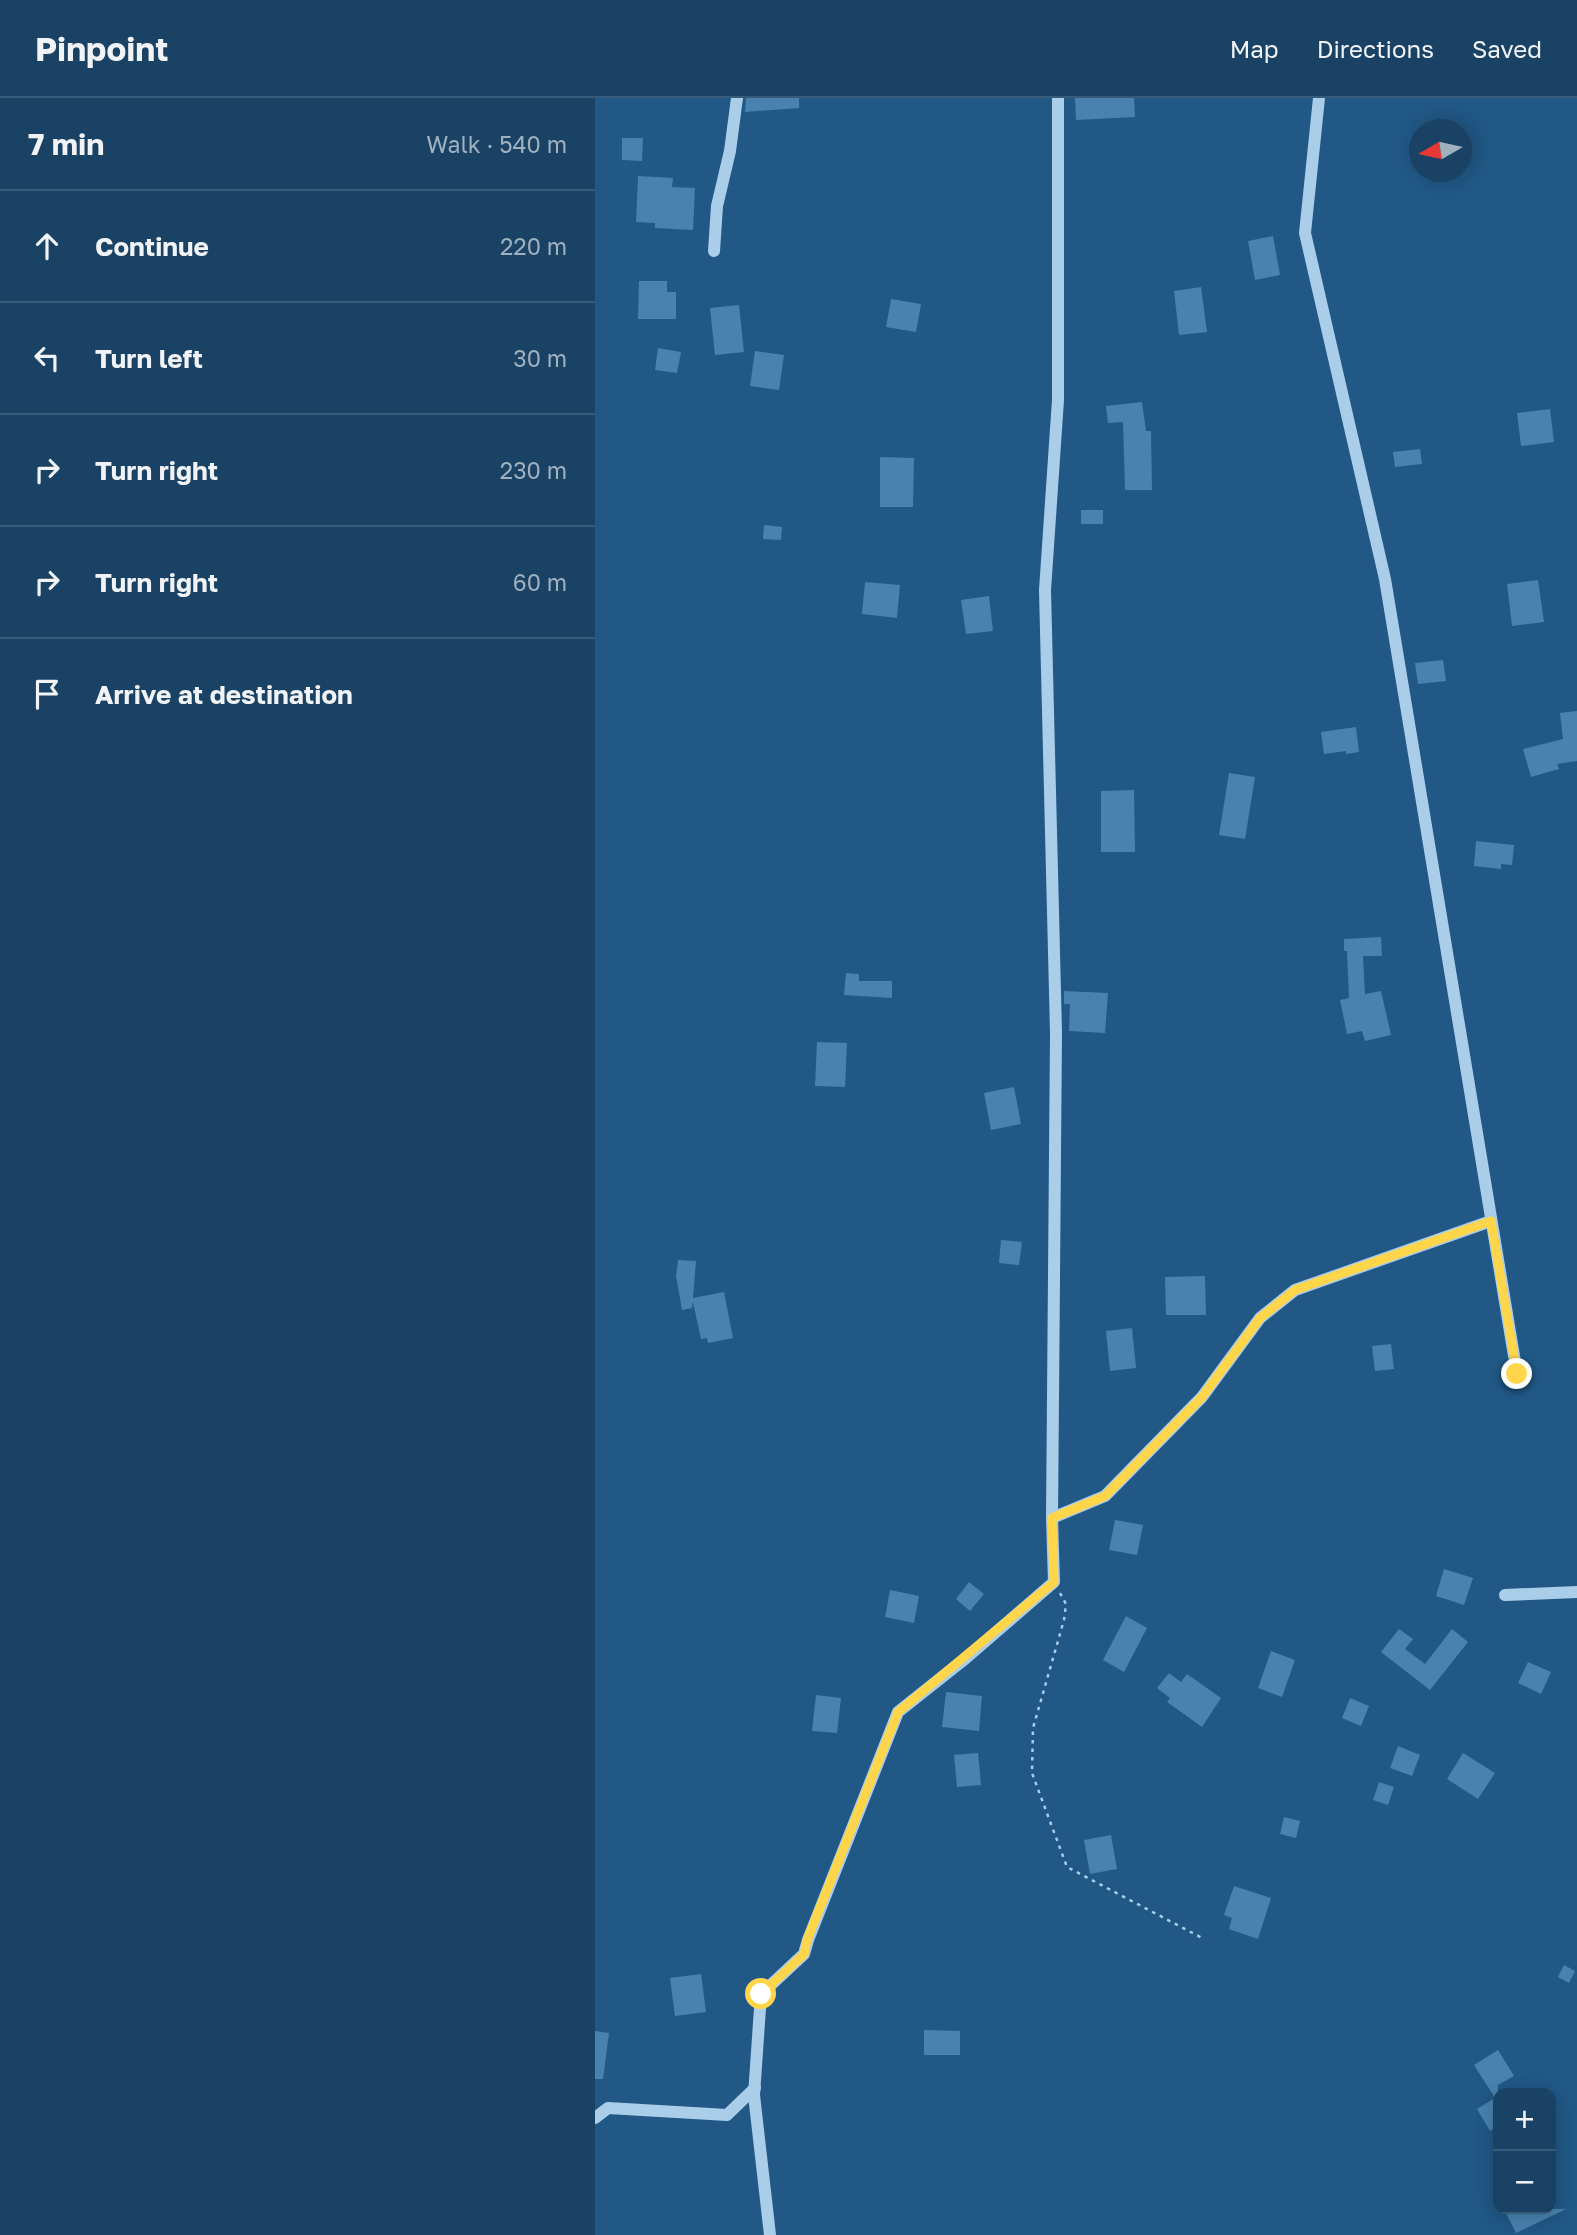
<!DOCTYPE html>
<meta charset="utf-8">
<style>
body{margin:0;font-family:"Golos Text",sans-serif;background:#22496a;color:#f1f3f6}
.controls{position:absolute;right:21px;bottom:21px;display:grid;overflow:hidden;border-radius:14px;box-shadow:0 4px 18px #0003}
.controls button{width:63px;height:63px;display:grid;place-items:center;padding:0;border:0;border-bottom:2px solid #375b78;background:#194264;color:#f1f3f6;font:35px sans-serif}
.compass{position:absolute;left:814px;top:21px;width:63px;height:63px;border-radius:50%;background:#194264;box-shadow:0 4px 18px #0003;rotate:261deg}
.stop{position:absolute;width:21px;height:21px;margin:-16px;border:5px solid #ffd54a;border-radius:50%;background:#fff}
.stop.end{background:#ffd54a;border-color:#fff;box-shadow:0 2px 7px #0008}
.list{margin:0;padding:0;list-style:none}
h2{display:flex;justify-content:space-between;align-items:center;height:91px;margin:0;padding:0 28px;font-size:30px}
h2 small{font-size:23px;font-weight:400;color:#9fb0bf}
.list li{display:grid;grid-template-columns:46px 1fr auto;gap:21px;align-items:center;box-sizing:border-box;height:112px;padding:0 28px;border-top:2px solid #375b78}
.list b{display:block;font-size:26px;white-space:nowrap}
.list em{font-size:23px;font-style:normal;color:#9fb0bf}
.icon{flex:none;width:38px;height:38px;fill:none;stroke:currentColor;stroke-width:2;stroke-linecap:round;stroke-linejoin:round}
.map{position:relative;flex:none;width:982px;height:2137px;overflow:hidden}
header{display:flex;align-items:center;gap:42px;box-sizing:border-box;height:98px;padding:0 35px;background:#194264;border-bottom:2px solid #375b78}
header strong{font-size:33px}
nav{display:flex;gap:38px;margin-inline-start:auto;font-size:24px}
main{display:flex}
aside{flex:1;background:#194264}
.map>svg:first-child{display:block}
.building{fill:#4982ae}
.lines{fill:none;stroke-linecap:round;stroke-linejoin:round}
.path{stroke:#aacee9;stroke-width:2.5;stroke-dasharray:3.5 5;stroke-linecap:butt}
.minor{stroke:#aacee9;stroke-width:12}
.route{stroke:#ffd54a;stroke-width:9}
</style>
<header>
<strong>Pinpoint</strong>
<nav><a>Map</a><a>Directions</a><a>Saved</a></nav>
</header>
<main>
<aside>
<h2>7 min<small>Walk · 540 m</small></h2>
<ul class="list">
<li><svg class="icon" aria-label="ahead" viewBox="0 0 24 24"><path d="M12 20V5M6 11l6-6 6 6"/></svg><div><b>Continue</b></div><em>220 m</em></li>
<li><svg class="icon" aria-label="left" viewBox="0 0 24 24"><path d="M17 20v-9H6M10 6l-5 5 5 5"/></svg><div><b>Turn left</b></div><em>30 m</em></li>
<li><svg class="icon" aria-label="right" viewBox="0 0 24 24"><path d="M7 20v-9h11M14 6l5 5-5 5"/></svg><div><b>Turn right</b></div><em>230 m</em></li>
<li><svg class="icon" aria-label="right" viewBox="0 0 24 24"><path d="M7 20v-9h11M14 6l5 5-5 5"/></svg><div><b>Turn right</b></div><em>60 m</em></li>
<li><svg class="icon" aria-label="arrive" viewBox="0 0 24 24"><path d="M6 21V4h12l-3 4 3 4H6"/></svg><div><b>Arrive at destination</b></div></li>
</ul>
</aside>
<div class="map">
<svg width="982" height="2137" viewBox="0 0 982 2137">
<rect width="100%" height="100%" fill="#215886"/>
<g class="building">
<path d="M151 0H204V10L150 14Z"/>
<path d="M480 0H539L540 19 481 22Z"/>
<path d="M27 40H48L47 63 27 62Z"/>
<path d="M43 78 78 80 77 89 100 90 98 132 60 130V125L41 124Z"/>
<path d="M678 138 685 177 660 182 653 143Z"/>
<path d="M44 183H72V194H81V221H43Z"/>
<path d="M606 189 612 234 584 237 579 193Z"/>
<path d="M296 201 326 206 321 234 291 229Z"/>
<path d="M144 207 149 254 120 257 115 210Z"/>
<path d="M63 250 86 254 82 275 60 272Z"/>
<path d="M160 253 189 257 184 292 155 288Z"/>
<path d="M547 304 551 333H556L557 392H530L528 324 513 325 511 308Z"/>
<path d="M955 311 959 344 926 348 922 315Z"/>
<path d="M825 351 827 366 800 369 798 354Z"/>
<path d="M285 359 319 360 318 409H285Z"/>
<rect x="486" y="412" width="22" height="14"/>
<path d="M169 427 187 429 186 442 168 441Z"/>
<path d="M943 482 949 524 917 528 912 486Z"/>
<path d="M270 484 305 487 302 520 267 516Z"/>
<path d="M394 498 398 533 371 536 366 502Z"/>
<path d="M848 562 851 583 823 586 820 565Z"/>
<path d="M982 613V663L962 666 964 671 936 679 928 651 968 641 965 615Z"/>
<path d="M761 629 764 654 751 656V653L729 656 726 634Z"/>
<path d="M634 675 660 679 650 741 624 737Z"/>
<path d="M539 692 540 754H506V693Z"/>
<path d="M881 743 919 747 917 767 906 766V771L879 768Z"/>
<path d="M786 839 787 858H768L770 896 786 893 796 937 770 943 767 933 752 936 745 902 754 900 752 853H749V841Z"/>
<path d="M251 875 264 876V883H297V900L249 897Z"/>
<path d="M469 893 513 895 510 935 474 933 475 906H469Z"/>
<path d="M222 944 252 945 250 989 220 988Z"/>
<path d="M419 989 426 1026 396 1032 389 995Z"/>
<path d="M406 1142 427 1144 424 1167 404 1165Z"/>
<path d="M83 1162 101 1163 98 1200 129 1194 138 1240 113 1245 112 1240 106 1241 98 1204 97 1210 87 1212 81 1178Z"/>
<path d="M610 1178 611 1217H571L570 1179Z"/>
<path d="M537 1230 541 1270 515 1273 511 1233Z"/>
<path d="M796 1246 799 1271 780 1273 777 1248Z"/>
<path d="M520 1422 548 1427 542 1457 514 1452Z"/>
<path d="M849 1471 878 1480 869 1507 841 1498Z"/>
<path d="M374 1484 389 1496 375 1513 361 1501Z"/>
<path d="M295 1492 324 1498 319 1525 290 1519Z"/>
<path d="M531 1518 552 1530 529 1574 508 1562Z"/>
<path d="M804 1531 818 1541 810 1551 830 1566 857 1531 873 1544 835 1592 786 1554Z"/>
<path d="M676 1553 700 1562 687 1599 663 1590Z"/>
<path d="M933 1564 956 1574 946 1596 923 1585Z"/>
<path d="M574 1575 586 1584 592 1576 626 1600 607 1629 572 1604 575 1600 562 1590Z"/>
<path d="M351 1594 387 1598 384 1633 347 1629Z"/>
<path d="M221 1597 246 1600 242 1635 217 1633Z"/>
<path d="M755 1600 774 1608 766 1628 747 1620Z"/>
<path d="M803 1648 825 1657 817 1678 795 1670Z"/>
<path d="M383 1655 386 1687 362 1689 359 1657Z"/>
<path d="M868 1655 900 1675 883 1701 852 1681Z"/>
<path d="M784 1684 799 1689 793 1707 778 1702Z"/>
<path d="M689 1719 705 1723 701 1740 685 1736Z"/>
<path d="M516 1737 522 1771 495 1776 489 1742Z"/>
<path d="M639 1788 676 1800 663 1841 634 1831 637 1820 629 1817Z"/>
<path d="M969 1867 980 1873 974 1885 963 1879Z"/>
<path d="M106 1876 111 1914 80 1918 75 1880Z"/>
<path d="M329 1932 365 1933V1957H329Z"/>
<path d="M0 1933 14 1935 8 1981H0Z"/>
<path d="M903 1952 919 1978 903 1987V2027L895 2033 882 2011 900 2000 879 1967Z"/>
<path d="M909 2111H971L921 2135Z"/>
</g>
<g class="lines">
<path class="path" d="M465 1495 471 1506 469 1522 438 1630 437 1675 472 1769 609 1841"/>
<g class="minor">
<path d="M724 0 710 135 790 481 922 1276"/>
<path d="M119 153 122 108 135 53 142 0"/>
<path d="M457 1420 510 1398 607 1299 665 1220 700 1192 896 1123"/>
<path d="M910 1497 982 1494"/>
<path d="M0 2020 13 2010 132 2017 160 1990"/>
<path d="M175 2137 159 1997 166 1896 209 1856 213 1842 303 1614 371 1560 459 1484 457 1420 461 935 450 492 463 302V0"/>
</g>
</g>
<g class="lines">
<path class="route" d="M166 1896 209 1856 212 1842 303 1614 459 1484 457 1420 510 1398 607 1299 665 1220 700 1192 896 1123 922 1276"/>
</g>
</svg>
<div class="controls">
<button>+</button>
<button>−</button>
</div>
<svg class="compass" viewBox="-18 -18 36 36"><path d="M0-13l5 13h-10z" fill="#e53935"/><path d="M0 13l5-13h-10z" fill="#9fb0bf"/></svg>
<div class="stop" style="left:166px;top:1896px"></div>
<div class="stop end" style="left:922px;top:1276px"></div>
</div>
</main>
